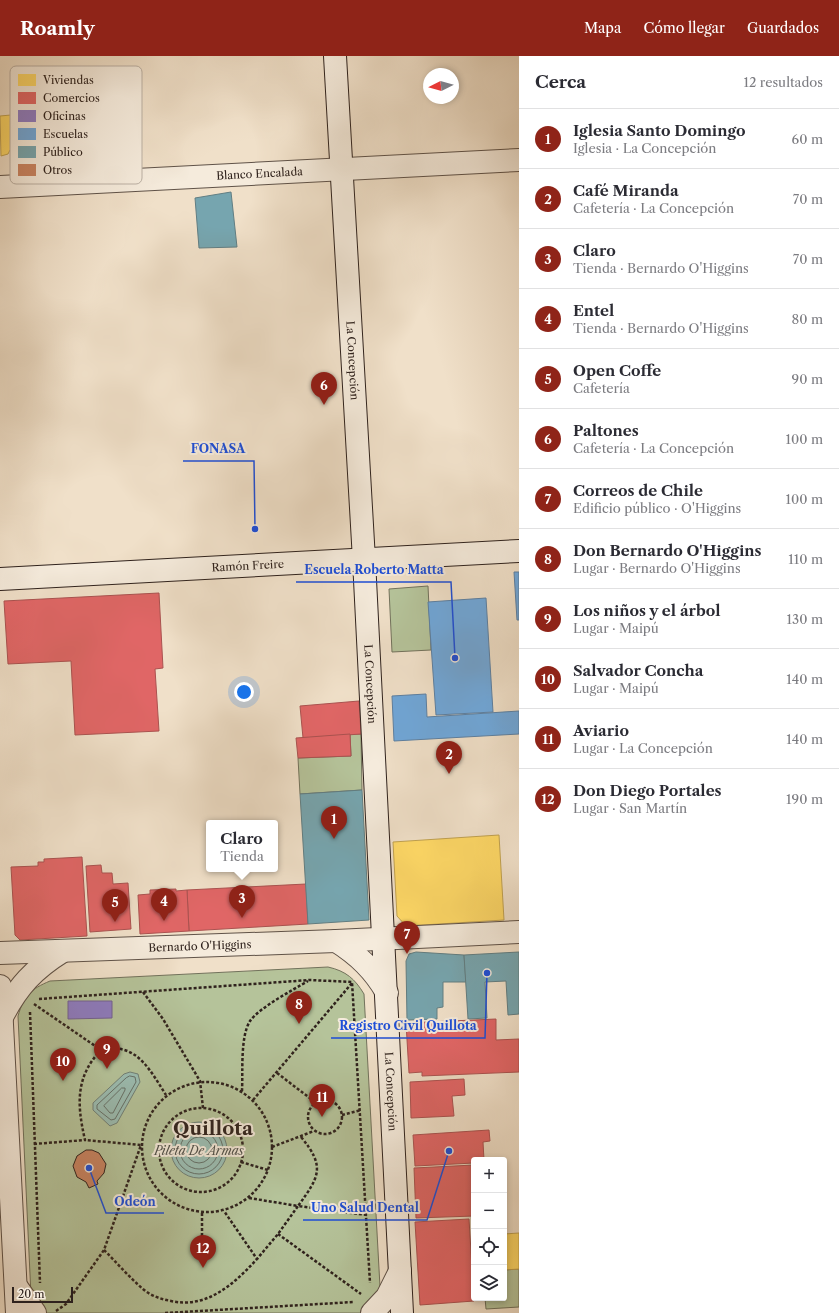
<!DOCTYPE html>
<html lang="es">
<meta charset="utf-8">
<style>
body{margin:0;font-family:"Libre Caslon Text",serif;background:#f2f2f3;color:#2b2b33}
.controls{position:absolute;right:12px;bottom:12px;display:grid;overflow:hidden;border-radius:4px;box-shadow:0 2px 6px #0003}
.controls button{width:36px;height:36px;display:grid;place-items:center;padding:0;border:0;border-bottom:1px solid #e1e1e2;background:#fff;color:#2b2b33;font:20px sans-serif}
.compass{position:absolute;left:423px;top:12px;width:36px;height:36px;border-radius:50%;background:#fff;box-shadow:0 2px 6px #0003;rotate:264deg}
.scale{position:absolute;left:12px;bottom:10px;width:61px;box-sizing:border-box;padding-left:4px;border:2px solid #2f221d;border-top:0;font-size:11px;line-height:14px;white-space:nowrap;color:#2f221d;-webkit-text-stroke:3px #f5ebdc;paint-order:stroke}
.you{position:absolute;left:244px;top:636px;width:14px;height:14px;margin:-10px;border:3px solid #fff;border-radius:50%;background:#1a73e8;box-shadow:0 0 0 6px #1a73e833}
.badge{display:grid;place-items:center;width:26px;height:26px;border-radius:50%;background:#8f2418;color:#fff;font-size:13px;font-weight:700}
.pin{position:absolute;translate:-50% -33px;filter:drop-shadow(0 1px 2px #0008)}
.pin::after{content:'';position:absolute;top:21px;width:14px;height:12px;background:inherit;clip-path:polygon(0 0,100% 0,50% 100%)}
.popup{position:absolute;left:206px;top:764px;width:72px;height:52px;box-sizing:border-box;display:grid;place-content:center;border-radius:4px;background:#fff;filter:drop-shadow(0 1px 3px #0005);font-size:13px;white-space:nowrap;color:#7c7c81}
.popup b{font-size:15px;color:#2b2b33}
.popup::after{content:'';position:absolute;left:50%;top:100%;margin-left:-8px;border:8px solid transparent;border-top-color:#fff}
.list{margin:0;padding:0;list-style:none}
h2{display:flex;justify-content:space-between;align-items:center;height:52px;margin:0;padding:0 16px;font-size:17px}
h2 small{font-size:13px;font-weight:400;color:#7c7c81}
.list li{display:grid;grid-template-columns:26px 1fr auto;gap:12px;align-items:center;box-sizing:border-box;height:60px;padding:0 16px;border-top:1px solid #e1e1e2}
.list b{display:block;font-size:15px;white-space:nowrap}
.list p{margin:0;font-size:13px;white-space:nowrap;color:#7c7c81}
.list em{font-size:13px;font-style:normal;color:#7c7c81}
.icon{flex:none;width:22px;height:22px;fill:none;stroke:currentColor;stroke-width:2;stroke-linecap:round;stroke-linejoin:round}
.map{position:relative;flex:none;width:519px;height:1257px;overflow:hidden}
header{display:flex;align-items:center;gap:24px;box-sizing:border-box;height:56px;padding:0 20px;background:#8f2418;color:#fff}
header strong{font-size:19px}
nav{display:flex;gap:22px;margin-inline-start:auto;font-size:14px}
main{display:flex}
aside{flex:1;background:#fff}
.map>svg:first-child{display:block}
.green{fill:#b5c39a;stroke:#72725c}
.water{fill:#9bbdb2;stroke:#707f76}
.homes{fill:#ffd966;stroke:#c1a250}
.shops{fill:#e06666;stroke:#ab5250}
.offices{fill:#8e7cc3;stroke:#726191}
.schools{fill:#6fa8dc;stroke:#5c80a3}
.public{fill:#76a5af;stroke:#617e83}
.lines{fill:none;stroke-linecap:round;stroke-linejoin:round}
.shore{stroke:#657068;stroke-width:1}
.building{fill:#c88361;stroke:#2f221d}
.minor-casing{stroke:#5f5248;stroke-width:24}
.secondary-casing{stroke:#2f221d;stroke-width:24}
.path{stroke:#2f221d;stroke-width:2.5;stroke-dasharray:3 2;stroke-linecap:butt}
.minor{stroke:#f5ebdc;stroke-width:22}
.secondary{stroke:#f5ebdc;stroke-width:22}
.labels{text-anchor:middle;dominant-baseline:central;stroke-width:4;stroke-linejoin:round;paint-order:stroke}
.street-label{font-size:11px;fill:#2f221d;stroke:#f5ebdc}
.water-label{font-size:12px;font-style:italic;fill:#4f504a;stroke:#f5ebdc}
.town-label{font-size:19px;font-weight:bold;fill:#2f221d;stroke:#f5ebdc}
.key{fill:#f5ebdc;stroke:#baafa3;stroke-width:1}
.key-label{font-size:11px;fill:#2f221d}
.leader{fill:none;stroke:#1d4ed8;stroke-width:1.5}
.callout-dot{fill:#1d4ed8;stroke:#f5ebdc;stroke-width:1.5}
.callout-label{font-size:12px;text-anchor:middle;font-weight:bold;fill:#1d4ed8;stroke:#f5ebdc;stroke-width:4;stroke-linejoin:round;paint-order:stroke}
</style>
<header>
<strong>Roamly</strong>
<nav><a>Mapa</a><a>Cómo llegar</a><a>Guardados</a></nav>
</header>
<main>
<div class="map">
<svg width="519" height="1257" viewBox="0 0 519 1257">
<rect width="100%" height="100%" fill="#f0e0c9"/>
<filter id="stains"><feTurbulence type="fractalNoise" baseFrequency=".005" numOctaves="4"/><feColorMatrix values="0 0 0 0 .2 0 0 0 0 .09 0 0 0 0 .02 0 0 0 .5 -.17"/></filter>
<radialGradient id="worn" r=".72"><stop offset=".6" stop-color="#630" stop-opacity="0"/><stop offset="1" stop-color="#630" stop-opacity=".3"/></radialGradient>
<g class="green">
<path d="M428 530 431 594 392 596 389 533Z"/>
<path d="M350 678H361L362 734 300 738 298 702 351 700Z"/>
<path d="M328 911C346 915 355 923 364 938L380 1231 375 1244 366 1257H39L31 1240 18 960C24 939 31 933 50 925Z"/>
<path d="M519 1213V1251L486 1253 485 1242H504V1214Z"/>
</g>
<g class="water">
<path d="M130 1016 138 1018 140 1026 117 1067 110 1070 93 1054V1047L124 1018Z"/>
<circle cx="199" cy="1094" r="28"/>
</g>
<g class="homes">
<path d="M11 59V66L22 65 23 80H26V93L10 94 8 98 1 100 0 60Z"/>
<path d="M499 779 504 864 406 870 397 860 393 786Z"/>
<path d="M519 1177V1213L504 1214V1178Z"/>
</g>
<g class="shops">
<path d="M159 537 163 612 155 613 159 675 75 679 71 605 8 608 4 545Z"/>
<path d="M359 645 361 678 303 682 300 650Z"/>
<path d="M350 678 351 700 298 702 296 682Z"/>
<path d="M82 801 87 880 20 884 15 879 11 811 38 810V806H44V803Z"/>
<path d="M101 809 102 817H112L113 828 128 827 131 873 90 876 86 810Z"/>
<path d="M306 828 308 868 189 875 187 834Z"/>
<path d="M176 833V835L187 834 189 875 140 878 138 839 150 838V834Z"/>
<path d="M496 963V984L519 983V1016L422 1020V1016L409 1017 406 967Z"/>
<path d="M464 1023 465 1039 452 1040 454 1060 411 1062 410 1026Z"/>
<path d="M489 1074 490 1085 483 1086 484 1104H474V1107L415 1110 413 1079Z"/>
<path d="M474 1109V1160L416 1162 414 1112Z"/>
<path d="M469 1163 474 1245 420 1249 415 1166Z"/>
</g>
<path class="offices" d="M68 945H112V962L68 963Z"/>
<g class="schools">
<path d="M514 516H519V564H517Z"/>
<path d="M486 542 493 656 436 659 428 546Z"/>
<path d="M426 638 427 661 519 655V678L394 685 392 640Z"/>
</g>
<g class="public">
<path d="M231 136 237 191 199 192 195 142Z"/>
<path d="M362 734 369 864 308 868 300 738Z"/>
<path d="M416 896 464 899 466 926H443V951L437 952V963L407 964 406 905 409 898Z"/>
<path d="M519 896V958L508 959 506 925 485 926 487 962 468 963 464 899Z"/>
</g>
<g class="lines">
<g class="shore">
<path d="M130 1020 135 1021 136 1026 115 1063 111 1064 97 1053V1049L126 1022Z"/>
<path d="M122 1032H125V1034L113 1057H110L104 1050Z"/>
<circle cx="199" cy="1094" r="24"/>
<circle cx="199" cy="1094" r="19"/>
<circle cx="199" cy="1094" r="13"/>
</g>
</g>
<path class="building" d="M86 1094H92L99 1097 106 1108 104 1117 97 1125 98 1128 89 1132 86 1126 77 1121 73 1110 77 1100Z"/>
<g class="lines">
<defs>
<g id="minor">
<path id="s1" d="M0 131 519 104"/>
<path d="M336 885C358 899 374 914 387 937"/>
<path id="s2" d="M0 897 336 885 519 876"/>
<path d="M0 930 17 1257"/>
<path d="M2 961C18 930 34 913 63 895"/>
<path d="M16 1230 35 1257"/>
<path d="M372 1257 387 1241 400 1215"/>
</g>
<g id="secondary">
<path id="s3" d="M335 0 364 504 402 1257"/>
<path id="s4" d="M0 523 519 495"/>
</g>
</defs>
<use href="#minor" class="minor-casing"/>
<use href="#secondary" class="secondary-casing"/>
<g class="path">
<path d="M143 936 163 963 200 1025 203 1052"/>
<path d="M39 943 310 924 352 926 370 1227"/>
<path d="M34 948 101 994C136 985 150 1014 166 1039"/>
<path d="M30 956 40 1227"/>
<path d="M277 1017 315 1046"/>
<circle cx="207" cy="1091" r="65"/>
<path d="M242 1035C243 1016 240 981 250 965 260 951 293 934 308 925"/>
<circle cx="325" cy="1061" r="17"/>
<path d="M253 1044 352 927"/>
<circle cx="201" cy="1094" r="42"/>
<path d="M342 1059 361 1054"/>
<path d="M301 1081C326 1111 319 1121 298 1150L367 1159"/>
<path d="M34 1088 85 1084C77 1049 75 1021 101 994"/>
<path d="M272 1091 314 1075"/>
<path d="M241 1106 268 1114"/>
<path d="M249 1142 298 1150 278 1178 257 1203"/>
<path d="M202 1157V1203"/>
<path d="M278 1178 361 1238"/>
<path d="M104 1194C117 1207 129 1221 143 1233 151 1240 161 1243 171 1245 207 1253 234 1228 257 1203L224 1155"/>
<path d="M56 1255 66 1248 104 1194 141 1089 85 1084"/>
<path d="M165 1257 354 1246"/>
</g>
<use href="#minor" class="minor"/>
<use href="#secondary" class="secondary"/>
</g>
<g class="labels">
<g class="street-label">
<text stroke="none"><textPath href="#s1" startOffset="260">Blanco Encalada</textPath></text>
<text stroke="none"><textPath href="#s3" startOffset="305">La Concepción</textPath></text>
<text stroke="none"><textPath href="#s4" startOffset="248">Ramón Freire</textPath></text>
<text stroke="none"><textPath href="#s3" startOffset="629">La Concepción</textPath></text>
<text stroke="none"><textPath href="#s2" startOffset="200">Bernardo O'Higgins</textPath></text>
<text stroke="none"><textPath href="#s3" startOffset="1037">La Concepción</textPath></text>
</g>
<g class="water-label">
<text x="199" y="1094">Pileta De Armas</text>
</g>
<g class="town-label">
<text x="213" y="1072">Quillota</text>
</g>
</g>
<rect x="10" y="10" width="132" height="118" rx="6" class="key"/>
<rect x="18" y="18" width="18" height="12" fill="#ffd966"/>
<rect x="18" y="36" width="18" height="12" fill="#e06666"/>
<rect x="18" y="54" width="18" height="12" fill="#8e7cc3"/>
<rect x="18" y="72" width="18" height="12" fill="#6fa8dc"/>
<rect x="18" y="90" width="18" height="12" fill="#76a5af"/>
<rect x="18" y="108" width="18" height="12" fill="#c88361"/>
<g class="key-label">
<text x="43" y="28">Viviendas</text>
<text x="43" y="46">Comercios</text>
<text x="43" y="64">Oficinas</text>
<text x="43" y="82">Escuelas</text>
<text x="43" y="100">Público</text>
<text x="43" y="118">Otros</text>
</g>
<path class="leader" d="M255 473L254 405H183M455 602L451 526H296M487 917L485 982H331M89 1112L106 1157H164M449 1095L427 1164H303"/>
<g class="callout-dot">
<circle cx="255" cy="473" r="4"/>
<circle cx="455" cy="602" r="4"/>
<circle cx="487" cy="917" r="4"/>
<circle cx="89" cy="1112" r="4"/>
<circle cx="449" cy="1095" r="4"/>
</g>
<g class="callout-label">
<text x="218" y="397">FONASA</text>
<text x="374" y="518">Escuela Roberto Matta</text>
<text x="408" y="974">Registro Civil Quillota</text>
<text x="135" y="1150">Odeón</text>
<text x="365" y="1156">Uno Salud Dental</text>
</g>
<rect width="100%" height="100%" filter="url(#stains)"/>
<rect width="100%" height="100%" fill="url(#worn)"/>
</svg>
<div class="controls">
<button>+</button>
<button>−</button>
<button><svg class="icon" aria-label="locate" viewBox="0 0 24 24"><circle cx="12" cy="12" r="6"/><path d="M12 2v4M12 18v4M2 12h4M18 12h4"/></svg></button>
<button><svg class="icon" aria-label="layers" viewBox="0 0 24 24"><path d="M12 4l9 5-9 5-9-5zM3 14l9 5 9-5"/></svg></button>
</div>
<svg class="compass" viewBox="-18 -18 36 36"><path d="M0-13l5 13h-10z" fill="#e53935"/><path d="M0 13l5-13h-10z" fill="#7c7c81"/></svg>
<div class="scale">20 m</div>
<div class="you"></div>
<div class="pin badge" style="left:334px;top:783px">1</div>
<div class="pin badge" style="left:449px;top:718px">2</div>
<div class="pin badge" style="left:242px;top:862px">3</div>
<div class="popup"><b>Claro</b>Tienda</div>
<div class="pin badge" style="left:164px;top:865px">4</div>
<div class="pin badge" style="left:115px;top:866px">5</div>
<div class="pin badge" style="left:324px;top:349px">6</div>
<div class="pin badge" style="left:407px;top:898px">7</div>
<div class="pin badge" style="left:299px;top:968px">8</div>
<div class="pin badge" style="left:107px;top:1013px">9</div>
<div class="pin badge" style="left:63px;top:1025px">10</div>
<div class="pin badge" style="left:322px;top:1061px">11</div>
<div class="pin badge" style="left:203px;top:1212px">12</div>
</div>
<aside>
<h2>Cerca<small>12 resultados</small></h2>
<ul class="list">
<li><span class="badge">1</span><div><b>Iglesia Santo Domingo</b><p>Iglesia · La Concepción</p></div><em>60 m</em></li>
<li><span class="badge">2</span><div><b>Café Miranda</b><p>Cafetería · La Concepción</p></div><em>70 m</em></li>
<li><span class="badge">3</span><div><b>Claro</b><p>Tienda · Bernardo O'Higgins</p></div><em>70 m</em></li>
<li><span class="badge">4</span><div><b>Entel</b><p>Tienda · Bernardo O'Higgins</p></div><em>80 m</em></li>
<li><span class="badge">5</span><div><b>Open Coffe</b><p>Cafetería</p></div><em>90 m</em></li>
<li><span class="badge">6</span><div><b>Paltones</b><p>Cafetería · La Concepción</p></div><em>100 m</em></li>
<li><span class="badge">7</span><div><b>Correos de Chile</b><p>Edificio público · O'Higgins</p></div><em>100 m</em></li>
<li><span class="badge">8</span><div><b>Don Bernardo O'Higgins</b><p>Lugar · Bernardo O'Higgins</p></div><em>110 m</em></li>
<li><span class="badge">9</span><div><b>Los niños y el árbol</b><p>Lugar · Maipú</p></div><em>130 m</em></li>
<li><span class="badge">10</span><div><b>Salvador Concha</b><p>Lugar · Maipú</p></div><em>140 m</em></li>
<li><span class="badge">11</span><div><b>Aviario</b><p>Lugar · La Concepción</p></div><em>140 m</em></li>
<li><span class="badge">12</span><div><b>Don Diego Portales</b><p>Lugar · San Martín</p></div><em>190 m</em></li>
</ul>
</aside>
</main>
